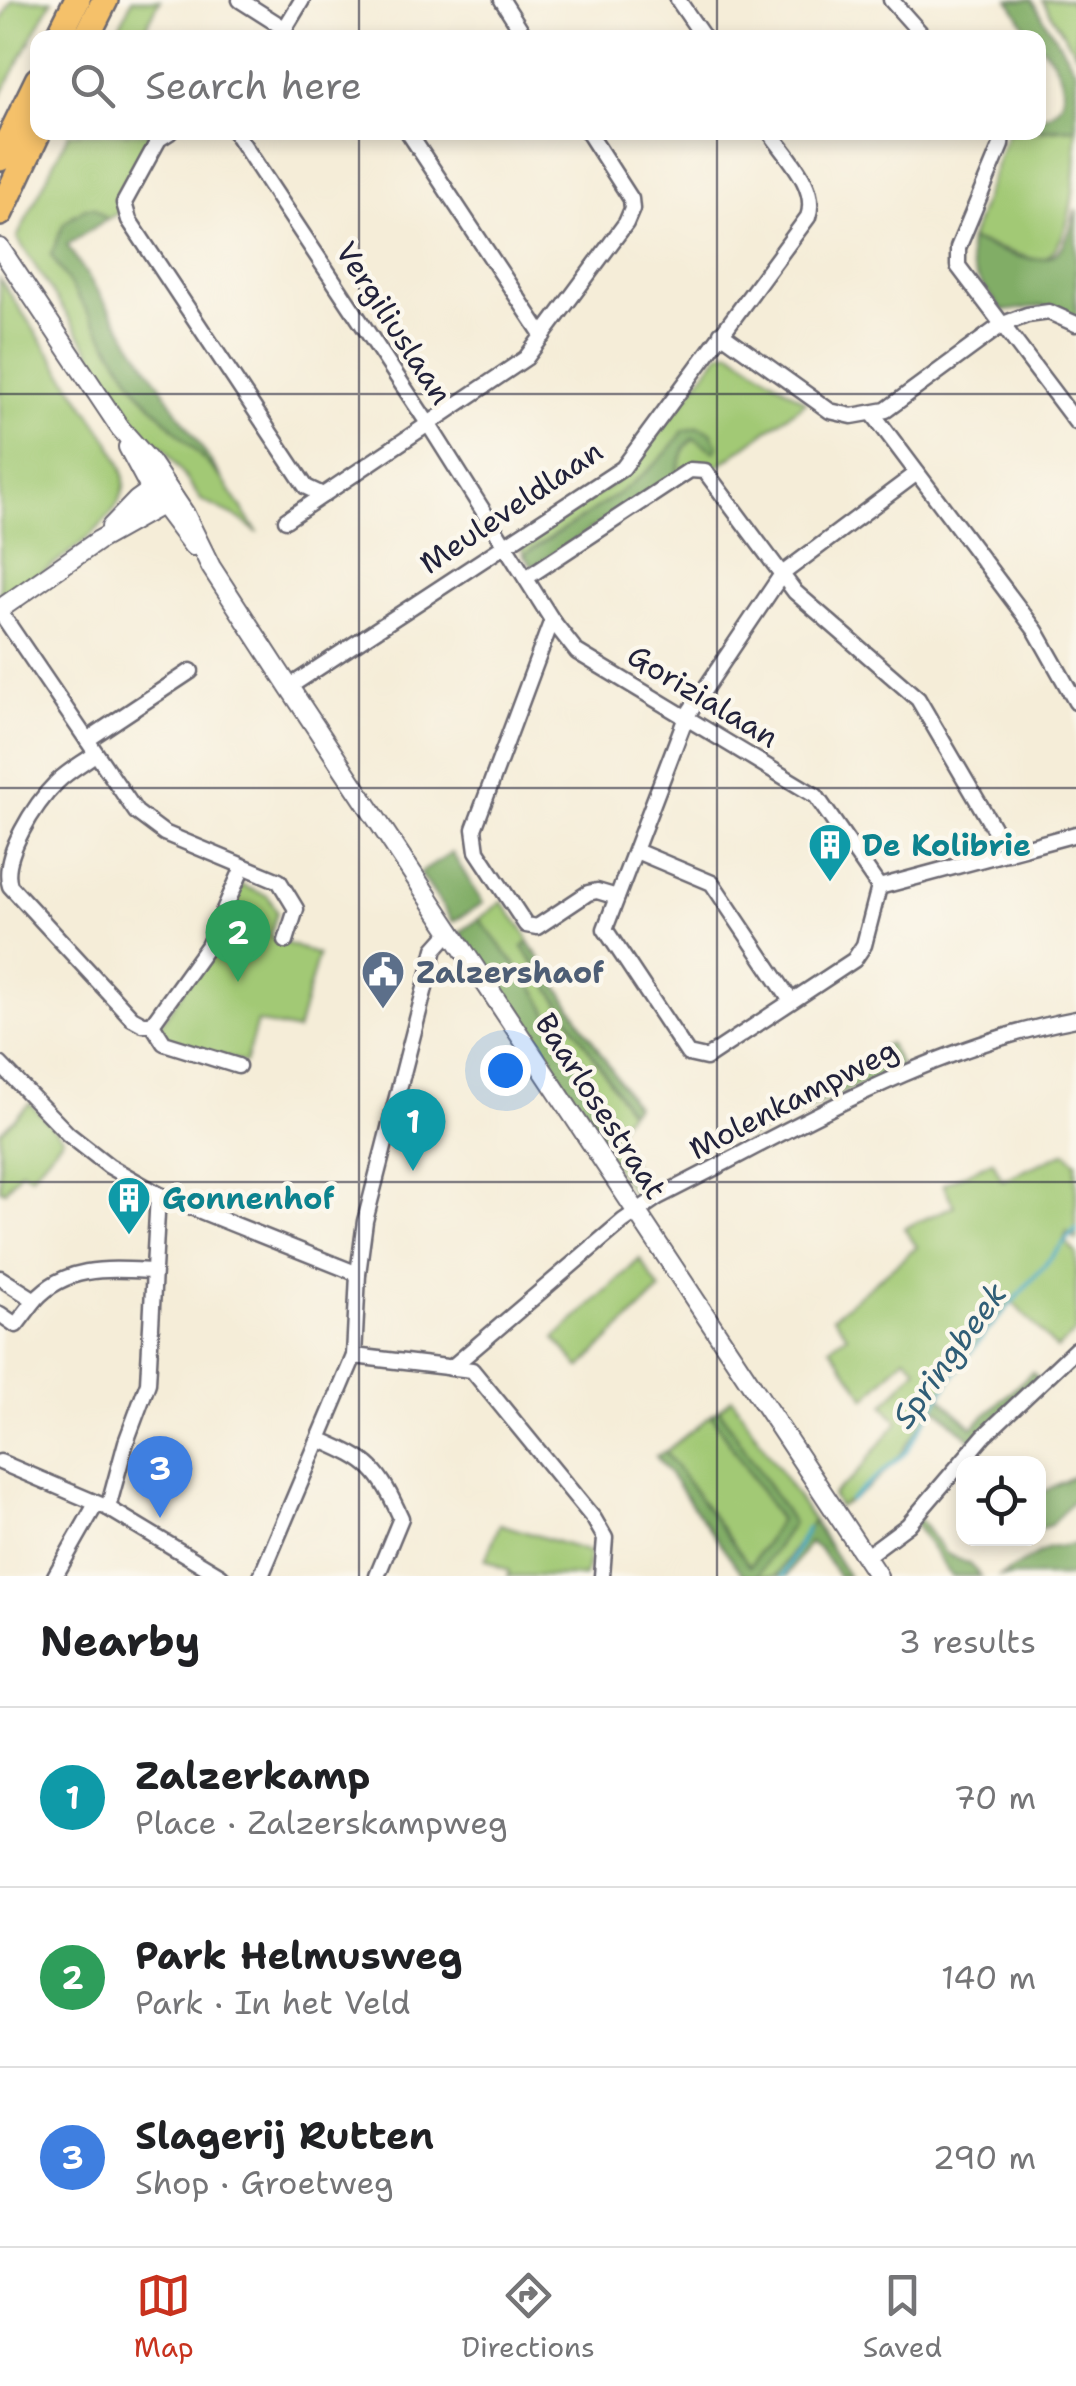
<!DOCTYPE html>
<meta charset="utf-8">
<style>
body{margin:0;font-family:"Shantell Sans",sans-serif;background:#f6f6f6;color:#202124}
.controls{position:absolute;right:30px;bottom:30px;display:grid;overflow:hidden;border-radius:20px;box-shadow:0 5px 15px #0003}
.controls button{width:90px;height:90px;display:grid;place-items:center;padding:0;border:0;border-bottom:2px solid #e0e0e0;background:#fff;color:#202124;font:50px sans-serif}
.you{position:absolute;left:505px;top:1070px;width:35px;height:35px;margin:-25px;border:8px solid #fff;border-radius:50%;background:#1a73e8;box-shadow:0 0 0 15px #1a73e833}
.badge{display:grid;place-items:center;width:65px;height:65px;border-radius:50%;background:#c8321e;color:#fff;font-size:32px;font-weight:700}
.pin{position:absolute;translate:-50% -82px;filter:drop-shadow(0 2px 5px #0008)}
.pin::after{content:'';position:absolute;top:52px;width:35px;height:30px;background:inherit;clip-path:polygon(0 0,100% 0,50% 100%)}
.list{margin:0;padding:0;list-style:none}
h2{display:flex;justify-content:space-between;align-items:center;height:130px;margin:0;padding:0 40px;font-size:42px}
h2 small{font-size:32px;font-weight:400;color:#757577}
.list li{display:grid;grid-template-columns:65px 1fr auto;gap:30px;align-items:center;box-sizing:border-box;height:180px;padding:0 40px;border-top:2px solid #e0e0e0}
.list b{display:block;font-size:38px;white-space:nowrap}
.list p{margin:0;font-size:32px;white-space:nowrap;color:#757577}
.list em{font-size:32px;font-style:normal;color:#757577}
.icon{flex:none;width:55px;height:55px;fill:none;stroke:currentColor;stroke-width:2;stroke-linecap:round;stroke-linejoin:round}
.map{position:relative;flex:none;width:1076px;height:1576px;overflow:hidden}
.search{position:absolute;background:#fff;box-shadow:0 5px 15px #0003;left:30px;right:30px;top:30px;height:110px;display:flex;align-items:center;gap:25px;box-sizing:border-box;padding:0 35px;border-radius:20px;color:#757577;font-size:38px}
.sheet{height:670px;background:#fff}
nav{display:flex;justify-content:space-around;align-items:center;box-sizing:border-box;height:140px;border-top:2px solid #e0e0e0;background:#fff;font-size:28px;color:#757577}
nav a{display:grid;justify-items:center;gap:5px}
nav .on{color:#c8321e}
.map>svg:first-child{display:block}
.green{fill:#a2c974;stroke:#627658;stroke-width:2.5}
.forest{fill:#81ad66;stroke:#526850;stroke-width:2.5}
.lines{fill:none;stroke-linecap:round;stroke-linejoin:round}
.stream{stroke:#41a8c1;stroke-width:4}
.minor-casing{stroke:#6c6972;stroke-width:19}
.tertiary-casing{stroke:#6c6972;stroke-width:22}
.motorway-casing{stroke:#6c6972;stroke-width:30}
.minor{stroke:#fff;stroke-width:14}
.tertiary{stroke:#fff;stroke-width:18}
.motorway{stroke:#f5c16b;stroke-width:25}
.grid{fill:none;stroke:#22223b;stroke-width:2.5;stroke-opacity:0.55}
.labels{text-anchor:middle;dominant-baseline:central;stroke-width:9;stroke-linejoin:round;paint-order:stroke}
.street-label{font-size:30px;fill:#22223b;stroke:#fbf7ec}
.culture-label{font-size:30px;font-weight:bold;fill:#0d838f;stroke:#fbf7ec;text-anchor:start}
.service-label{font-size:30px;font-weight:bold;fill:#4e5e75;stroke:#fbf7ec;text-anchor:start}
.water-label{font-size:32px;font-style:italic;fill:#305e77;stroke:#fbf7ec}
</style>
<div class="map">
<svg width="1076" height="1576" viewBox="0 0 1076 1576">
<rect width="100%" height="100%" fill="#fbf7ec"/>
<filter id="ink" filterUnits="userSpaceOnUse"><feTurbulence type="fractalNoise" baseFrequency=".01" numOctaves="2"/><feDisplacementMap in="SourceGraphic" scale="20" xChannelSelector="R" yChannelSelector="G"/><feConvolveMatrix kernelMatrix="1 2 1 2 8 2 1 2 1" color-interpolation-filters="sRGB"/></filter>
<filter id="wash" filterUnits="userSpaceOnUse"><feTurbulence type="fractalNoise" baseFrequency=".0048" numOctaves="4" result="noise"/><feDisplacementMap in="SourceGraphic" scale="40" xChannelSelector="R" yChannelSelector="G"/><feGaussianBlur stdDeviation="2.25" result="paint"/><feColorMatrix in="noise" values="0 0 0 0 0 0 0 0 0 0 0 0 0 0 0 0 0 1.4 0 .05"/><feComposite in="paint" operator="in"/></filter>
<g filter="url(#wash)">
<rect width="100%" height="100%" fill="#f5edd8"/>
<g class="green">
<path d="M12 0H52L0 97V23Z"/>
<path d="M132 0H160L141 37 114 38Z"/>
<path d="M1042 0H1070L1076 14V54Z"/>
<path d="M1076 128C1076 167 1076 246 1040 261L970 240 1007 133Z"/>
<path d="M69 133H158L120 212 107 219 100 213 74 214 59 233 139 392 223 480 258 533 240 519 201 500 166 450 144 434 17 238Z"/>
<path d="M0 279 110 443C117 457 126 471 124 487 117 529 34 577 0 601Z"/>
<path d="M731 351 806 402 714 469 707 466 676 475 685 447 694 438 714 451 711 432 698 427 684 431C652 482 574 521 524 555L521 548 628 473 720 353Z"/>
<path d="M240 885 268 896 277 912 270 937 318 955 297 1031 257 1022 245 1063 164 1038 159 1026 212 948Z"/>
<path d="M502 902 522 928 529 942 523 947 629 1111 619 1126 600 1097 586 1065 556 1030 538 994 479 919Z"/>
<path d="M30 1103 63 1138 31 1176 21 1170 5 1191 0 1189V1132Z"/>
<path d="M584 1120C619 1135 625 1152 645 1183V1190L632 1193Z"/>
<path d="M1066 1152 1076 1162V1240L1067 1232 1064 1240 1076 1253V1332L1057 1349 1011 1301C992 1322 974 1344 957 1367 918 1423 904 1471 839 1507L832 1495 852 1479 898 1422 884 1405 917 1368 905 1357 866 1398 830 1347 847 1335 833 1317 917 1247 904 1228 954 1206 943 1184 993 1161 1002 1180Z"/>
<path d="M640 1259 660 1290 580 1368 555 1338Z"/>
<path d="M732 1398 813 1521 776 1576H758L792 1522 719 1409Z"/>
<path d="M711 1415 780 1521 750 1567 665 1452Z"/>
<path d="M500 1524 590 1552 585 1576H508L509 1571 485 1560Z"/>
</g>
<g class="forest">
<path d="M1009 0H1032L1076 70V128L1039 129V116C1076 111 1066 69 1039 44L1038 38 1032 37Z"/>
<path d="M85 208H94L107 219 67 245 223 480 139 392 51 255 64 223Z"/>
<path d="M1076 210V321L1042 306 1006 311 1001 309C983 285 964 271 970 240 995 247 1042 274 1061 248 1069 238 1072 222 1076 210Z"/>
<path d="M698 427 711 432 718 446 714 451 693 438 685 447 676 475 533 567 524 555C574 521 652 481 683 431Z"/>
<path d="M452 853 483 903 453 922 420 873Z"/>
<path d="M479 919 538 994 556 1030 586 1065 600 1097 619 1126V1139L605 1129 584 1120 460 932Z"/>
<path d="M529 942 635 1106 629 1111 523 947Z"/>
<path d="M889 1043 901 1066 743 1140 739 1132 822 1088 883 1061 877 1049Z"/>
<path d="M1032 1372 1038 1378 972 1441 933 1405 939 1396 972 1427Z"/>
<path d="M719 1409 793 1523 758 1576H744L656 1456 665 1452 750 1566 780 1520 711 1415Z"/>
<path d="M1076 1475V1497L1051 1525 1039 1529V1494Z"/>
<path d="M919 1518 945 1553 969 1564 981 1576H951L914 1523Z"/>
<path d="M813 1521 848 1576H838L820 1549 809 1543 787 1576H776Z"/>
<path d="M1076 1544V1576H1000L1048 1548Z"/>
</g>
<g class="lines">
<g class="stream">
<path d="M850 1500 906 1452 941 1394 982 1337 1076 1229"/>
<path d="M783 1576 807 1528"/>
</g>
</g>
</g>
<g filter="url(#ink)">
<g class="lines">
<defs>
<g id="minor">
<path d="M240 0 284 28"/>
<path d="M502 0 526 38"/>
<path d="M678 0 704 38"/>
<path d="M891 0 925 38"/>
<path d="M279 38 302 0"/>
<path d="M170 132 159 139 124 203 129 220 306 487 323 495"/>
<path d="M235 132 429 425 552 620 577 652 816 796 879 887"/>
<path d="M408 132 543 336"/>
<path d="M1002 132 1001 145 958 248V266L1076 422"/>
<path d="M721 333 830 411 852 416 886 410 1003 324 1027 315 1049 312 1076 324"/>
<path d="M873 414 1036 631 1076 702"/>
<path d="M286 520 526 358 626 223 632 209 631 199 588 132"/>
<path d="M526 578 690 470 705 471 795 592 918 699 1008 853"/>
<path d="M0 612 136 812 164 833 279 881 296 909 286 941"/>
<path d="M552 620 474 829 477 851 526 925 537 927 588 893 597 891 617 897"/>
<path d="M289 687 623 468 808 217C819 187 786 156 770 132"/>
<path d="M87 740 191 671"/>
<path d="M95 754C83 763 68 771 57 782 36 803 0 857 10 886L132 1018 143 1024H152L164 1043 238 1066"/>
<path d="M636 851 712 883 791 1001"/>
<path d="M879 887 864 945 854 960 706 1058 688 1054 605 929 686 717 782 574 917 473"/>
<path d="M879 887 1076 834"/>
<path d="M152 1024 208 946 243 867"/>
<path d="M0 1064 68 1134 109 1166 158 1194 358 1274"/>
<path d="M0 1278 35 1300 16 1325 0 1314"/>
<path d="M35 1300C66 1265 109 1269 153 1271"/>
<path d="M354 1356 472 1370 594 1519 605 1538 602 1576"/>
<path d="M451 1368 623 1221 658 1197C792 1130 926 1047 1076 1019"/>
<path d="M321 1440C372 1462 378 1468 401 1518L377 1576"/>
<path d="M0 1462 108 1508 221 1576"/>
<path d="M108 1508 126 1442 148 1383 158 1194"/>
<path d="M865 1557 908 1525 984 1436 1076 1349"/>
<path d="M55 1576 96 1504"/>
<path d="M261 1576 354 1356 358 1274 365 1221 435 949 452 930"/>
</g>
<g id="tertiary">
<path d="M0 248 120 428 150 462 185 514 211 567 289 687 878 1576"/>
<path d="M128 447 151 490 193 546"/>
<path d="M111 527 137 500 158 485"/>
<path d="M0 609 99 540 174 498"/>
</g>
<g id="motorway">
<path d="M58 38 77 0"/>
<path d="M86 38 105 0"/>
<path d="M0 158 38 80"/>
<path d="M0 213 38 132"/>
</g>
</defs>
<use href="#minor" class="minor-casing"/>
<use href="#tertiary" class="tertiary-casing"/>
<use href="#motorway" class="motorway-casing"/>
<use href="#minor" class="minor"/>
<use href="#tertiary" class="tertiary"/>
<use href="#motorway" class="motorway"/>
</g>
</g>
<path class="grid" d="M359 0V38M717 0V38M359 132V1576M717 132V1576M0 394H1076M0 788H1076M0 1182H1076"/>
<defs>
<symbol id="building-pin" viewBox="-11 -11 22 30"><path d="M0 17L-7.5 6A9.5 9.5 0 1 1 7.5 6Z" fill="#0f9aa8" stroke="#fbf7ec"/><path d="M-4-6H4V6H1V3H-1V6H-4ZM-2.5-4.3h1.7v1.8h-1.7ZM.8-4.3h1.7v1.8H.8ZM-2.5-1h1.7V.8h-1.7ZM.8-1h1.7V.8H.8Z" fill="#fff"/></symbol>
<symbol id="civic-pin" viewBox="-11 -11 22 30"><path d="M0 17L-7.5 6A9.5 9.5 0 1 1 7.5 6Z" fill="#5c6f8a" stroke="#fbf7ec"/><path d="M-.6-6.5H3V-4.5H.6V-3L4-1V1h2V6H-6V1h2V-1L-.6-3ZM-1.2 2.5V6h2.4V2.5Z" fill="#fff"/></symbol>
</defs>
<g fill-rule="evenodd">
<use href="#building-pin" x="805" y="820" width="50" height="68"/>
<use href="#civic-pin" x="358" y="947" width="50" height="68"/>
<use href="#building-pin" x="104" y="1173" width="50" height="68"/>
</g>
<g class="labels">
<g class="street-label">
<text transform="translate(394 323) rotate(57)">Vergiliuslaan</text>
<text transform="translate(511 507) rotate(-34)">Meuleveldlaan</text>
<text transform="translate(703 696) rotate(31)">Gorizialaan</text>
<text transform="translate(793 1099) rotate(-27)">Molenkampweg</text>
<text transform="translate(601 1106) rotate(57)">Baarlosestraat</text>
</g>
<g class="culture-label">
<text x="862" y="845">De Kolibrie</text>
<text x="162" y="1198">Gonnenhof</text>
</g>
<g class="service-label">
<text x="416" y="972">Zalzershaof</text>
</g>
<g class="water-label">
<text transform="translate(949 1355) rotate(-54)">Springbeek</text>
</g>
</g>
</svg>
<div class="controls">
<button><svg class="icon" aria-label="locate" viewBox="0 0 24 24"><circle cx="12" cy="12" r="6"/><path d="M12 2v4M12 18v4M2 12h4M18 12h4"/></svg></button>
</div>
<div class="you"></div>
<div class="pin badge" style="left:413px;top:1171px;background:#0f9aa8">1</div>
<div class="pin badge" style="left:238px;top:982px;background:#2e9e5b">2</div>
<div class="pin badge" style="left:160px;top:1518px;background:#3f7fe0">3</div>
<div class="search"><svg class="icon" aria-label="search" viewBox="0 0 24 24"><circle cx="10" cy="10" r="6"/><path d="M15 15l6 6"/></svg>Search here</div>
</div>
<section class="sheet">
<h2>Nearby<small>3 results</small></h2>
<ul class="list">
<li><span class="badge" style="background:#0f9aa8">1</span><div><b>Zalzerkamp</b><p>Place · Zalzerskampweg</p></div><em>70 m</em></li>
<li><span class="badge" style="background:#2e9e5b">2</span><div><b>Park Helmusweg</b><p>Park · In het Veld</p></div><em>140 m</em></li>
<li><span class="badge" style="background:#3f7fe0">3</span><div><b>Slagerij Rutten</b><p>Shop · Groetweg</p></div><em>290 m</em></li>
</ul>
</section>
<nav>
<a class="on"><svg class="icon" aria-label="map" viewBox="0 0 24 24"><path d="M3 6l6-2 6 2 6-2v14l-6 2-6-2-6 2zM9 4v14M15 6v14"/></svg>Map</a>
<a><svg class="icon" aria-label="directions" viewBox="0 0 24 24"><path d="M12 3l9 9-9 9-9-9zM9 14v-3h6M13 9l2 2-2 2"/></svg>Directions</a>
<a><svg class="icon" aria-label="saved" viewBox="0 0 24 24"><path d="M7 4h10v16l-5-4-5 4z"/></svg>Saved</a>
</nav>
